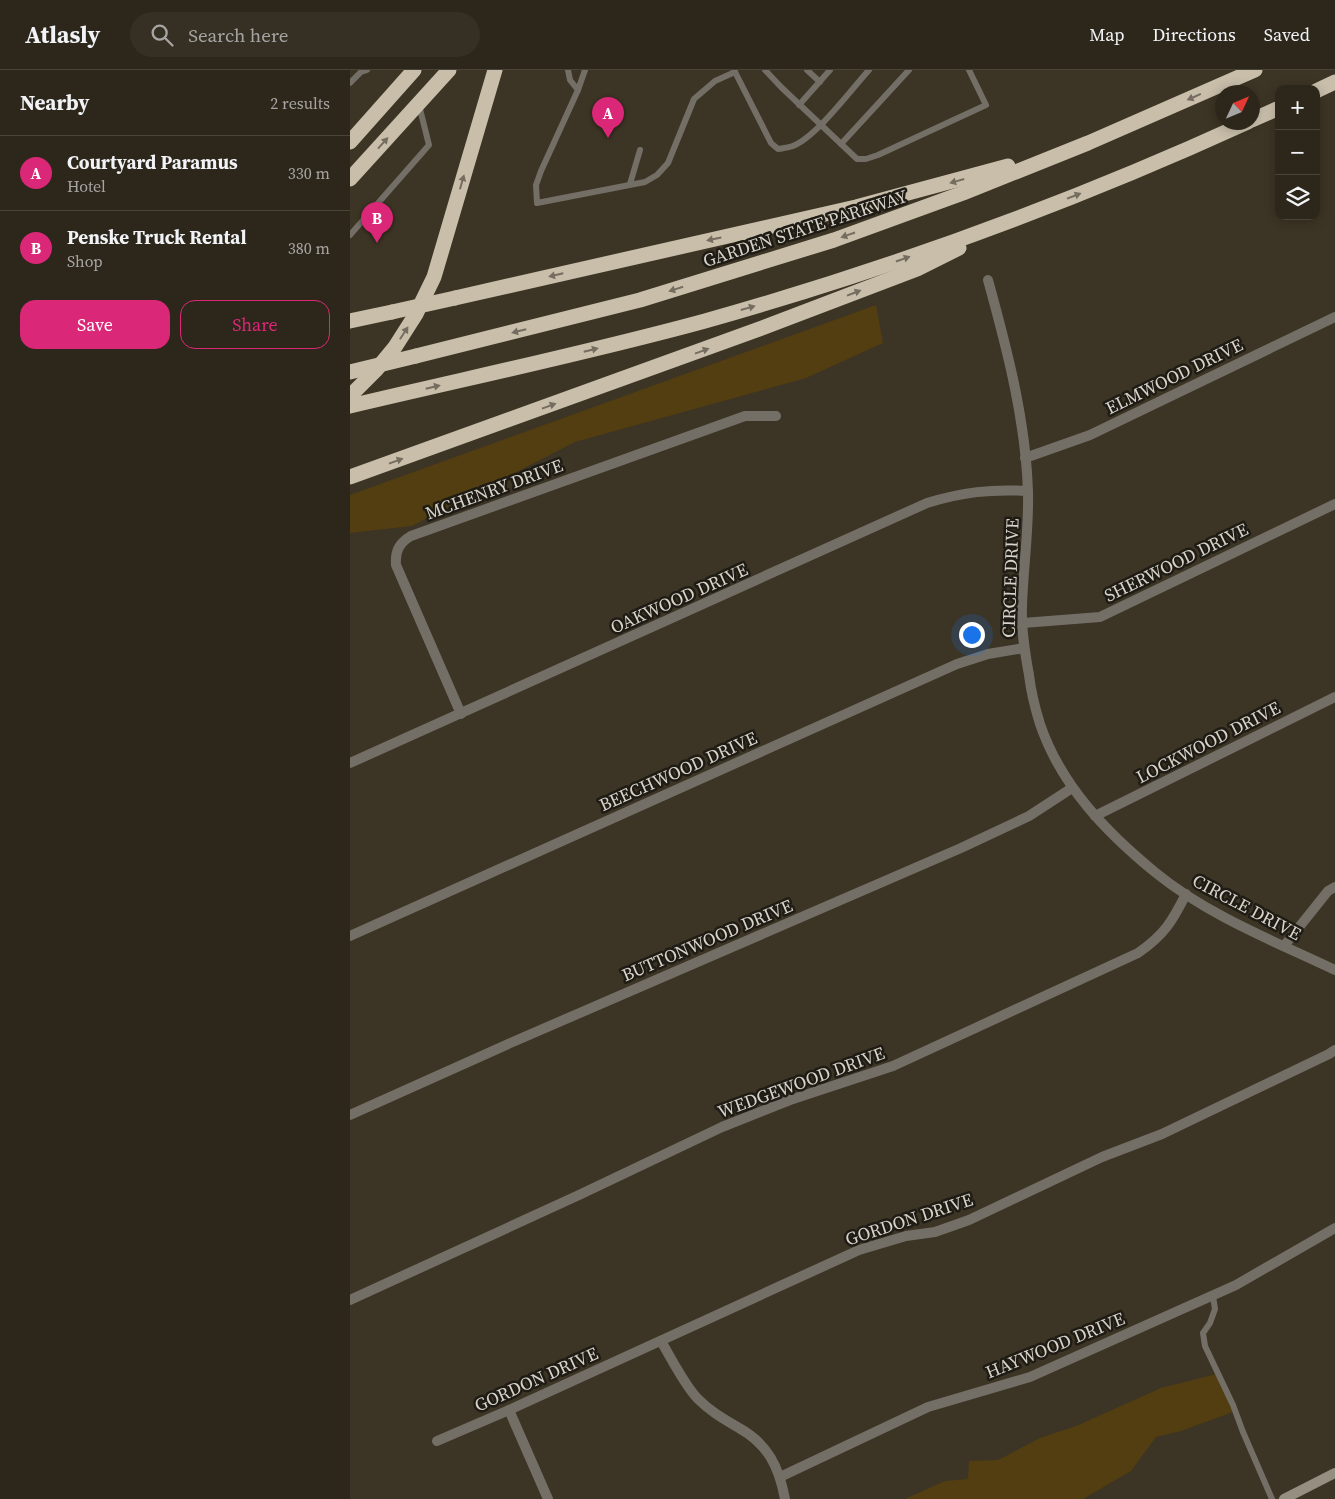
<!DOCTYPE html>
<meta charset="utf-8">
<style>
body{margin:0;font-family:"Source Serif 4",serif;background:#352f24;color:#f1f3f6}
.controls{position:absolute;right:15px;top:15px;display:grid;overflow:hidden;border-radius:10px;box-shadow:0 2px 12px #0003}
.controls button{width:45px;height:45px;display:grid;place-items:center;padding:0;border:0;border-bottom:1px solid #48443a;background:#2d271b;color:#f1f3f6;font:25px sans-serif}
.compass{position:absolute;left:865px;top:15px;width:45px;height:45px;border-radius:50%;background:#2d271b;box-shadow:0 2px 12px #0003;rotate:46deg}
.you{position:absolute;left:621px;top:564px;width:18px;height:18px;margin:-12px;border:4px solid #fff;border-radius:50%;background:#1a73e8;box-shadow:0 0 0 8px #1a73e833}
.badge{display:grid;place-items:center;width:32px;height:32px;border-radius:50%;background:#db2777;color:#fff;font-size:16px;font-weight:700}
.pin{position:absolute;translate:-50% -41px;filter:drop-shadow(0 1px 2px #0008)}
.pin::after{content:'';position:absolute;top:26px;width:18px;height:15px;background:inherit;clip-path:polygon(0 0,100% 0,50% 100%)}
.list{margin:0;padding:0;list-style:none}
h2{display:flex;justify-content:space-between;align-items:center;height:65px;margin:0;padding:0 20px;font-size:21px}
h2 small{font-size:16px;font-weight:400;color:#a7a5a3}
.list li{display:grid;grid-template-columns:32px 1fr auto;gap:15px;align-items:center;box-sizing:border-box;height:75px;padding:0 20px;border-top:1px solid #48443a}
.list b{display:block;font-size:19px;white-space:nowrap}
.list p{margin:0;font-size:16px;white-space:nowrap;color:#a7a5a3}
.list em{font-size:16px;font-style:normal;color:#a7a5a3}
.actions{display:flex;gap:10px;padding:15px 20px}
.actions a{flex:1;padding:11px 0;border:1px solid #db2777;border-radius:15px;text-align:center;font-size:18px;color:#db2777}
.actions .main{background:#db2777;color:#fff}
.icon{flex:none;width:28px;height:28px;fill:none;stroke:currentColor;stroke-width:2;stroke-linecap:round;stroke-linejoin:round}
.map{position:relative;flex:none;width:985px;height:1429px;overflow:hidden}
header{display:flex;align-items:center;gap:30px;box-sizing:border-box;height:70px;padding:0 25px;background:#2d271b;border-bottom:1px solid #48443a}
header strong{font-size:24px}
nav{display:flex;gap:28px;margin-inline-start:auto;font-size:18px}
.search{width:350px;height:45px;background:#352f24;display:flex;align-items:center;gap:12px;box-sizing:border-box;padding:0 18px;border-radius:28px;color:#a7a5a3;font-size:19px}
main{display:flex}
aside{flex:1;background:#2d271b}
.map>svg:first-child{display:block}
.green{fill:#523e11}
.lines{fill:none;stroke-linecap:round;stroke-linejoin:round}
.lane{stroke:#736f67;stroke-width:6}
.street{stroke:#736f67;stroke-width:10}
.secondary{stroke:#958f82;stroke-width:10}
.highway{stroke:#c8beaa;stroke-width:15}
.highway-bridge{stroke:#c8beaa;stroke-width:15}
.oneway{fill:#746d60}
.labels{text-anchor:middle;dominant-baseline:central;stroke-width:5;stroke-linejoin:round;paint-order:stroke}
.street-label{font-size:18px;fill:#d8d3c9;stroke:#1f1c15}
</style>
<header>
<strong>Atlasly</strong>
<div class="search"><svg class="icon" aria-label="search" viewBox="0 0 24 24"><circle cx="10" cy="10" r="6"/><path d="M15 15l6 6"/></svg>Search here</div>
<nav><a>Map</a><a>Directions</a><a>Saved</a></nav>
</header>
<main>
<aside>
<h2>Nearby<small>2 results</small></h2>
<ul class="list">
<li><span class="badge">A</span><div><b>Courtyard Paramus</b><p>Hotel</p></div><em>330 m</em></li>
<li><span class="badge">B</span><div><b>Penske Truck Rental</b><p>Shop</p></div><em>380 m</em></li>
</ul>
<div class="actions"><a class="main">Save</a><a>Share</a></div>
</aside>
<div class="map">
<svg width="985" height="1429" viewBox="0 0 985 1429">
<rect width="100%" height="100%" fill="#3c3424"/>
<g class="green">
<path d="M526 235 533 273 456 308 225 372 62 456 0 463V425Z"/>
<path d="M867 1304 883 1342 831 1361 806 1367 781 1401 733 1429H555L595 1411 618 1409 619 1391 648 1390 690 1368 726 1356 811 1318Z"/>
</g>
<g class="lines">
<g class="lane">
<path d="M218 0 220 10 228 20 191 101 186 115 187 133 295 112 307 105 318 93 344 29 365 11 385 2"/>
<path d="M384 0 421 73 428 79C433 78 438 78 443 76 467 66 500 21 519 0"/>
<path d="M415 0 431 17 507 89H516L528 85 636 35 619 0"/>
<path d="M457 0 470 12"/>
<path d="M0 13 11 2 17 0"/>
<path d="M228 20 235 0"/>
<path d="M449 35 480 0"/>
<path d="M491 74 559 0"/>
<path d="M280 114 290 80"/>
<path d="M0 165 79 75 69 35"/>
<path d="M863 1226 865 1239 860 1253 853 1263 855 1276 883 1335 893 1362 922 1429"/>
</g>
<g class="street">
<path d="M638 210C657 279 676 351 678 423 679 461 673 499 672 537 671 560 675 583 679 605 681 622 685 638 690 654 711 716 757 763 806 803 859 846 924 871 985 900"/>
<path d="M675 388 740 365 985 247"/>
<path d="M673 553 750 547 985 434"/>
<path d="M111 644 46 495C45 481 49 473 61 466L395 346H426"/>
<path d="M0 693 577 433C613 422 640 419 678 421"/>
<path d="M745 746 985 627"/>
<path d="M0 866 607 594 638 584 674 578"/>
<path d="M934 876 978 821 985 817"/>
<path d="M0 1045 165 971 611 778 679 746 722 718"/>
<path d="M0 1230 229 1125 372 1057 440 1030 543 996 788 883C814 865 822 852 836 824"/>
<path d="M311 1271C321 1288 335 1316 348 1329 361 1342 374 1349 389 1358 418 1374 429 1397 435 1429"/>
<path d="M159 1340 198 1429"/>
<path d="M87 1371 159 1340 509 1180 556 1166 585 1162 619 1150 752 1087 812 1064 979 984 985 980"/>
<path d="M430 1407 578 1337 680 1307 886 1215 985 1158"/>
</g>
<path class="secondary" d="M934 1429 985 1403"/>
<g class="highway">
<path d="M966 21 985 12"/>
<path d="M902 50 929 38"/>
<path d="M0 72 64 0"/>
<path d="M0 109 99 0"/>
<path d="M105 228 506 137 658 96"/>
<path d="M0 251 42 242"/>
<path d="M66 286 290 230 484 170 613 123 738 73 905 0"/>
<path d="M0 326 26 300 45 277 66 244 84 207 145 0"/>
<path d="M0 336C118 308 238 283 355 251 540 199 723 132 898 52"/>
<path d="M0 407 412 258 567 199 609 178"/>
</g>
<g class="highway-bridge">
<path d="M42 242 105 228"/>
<path d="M0 302 66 286"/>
</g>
</g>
<defs><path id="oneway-solid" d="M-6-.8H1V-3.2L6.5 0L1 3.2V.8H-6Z" transform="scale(1.25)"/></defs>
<g class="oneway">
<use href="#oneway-solid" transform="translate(844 27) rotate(156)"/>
<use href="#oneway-solid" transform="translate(33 73) rotate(-48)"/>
<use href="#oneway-solid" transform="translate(607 111) rotate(164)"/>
<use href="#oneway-solid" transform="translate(112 112) rotate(-74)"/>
<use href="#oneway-solid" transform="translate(724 126) rotate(-21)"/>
<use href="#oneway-solid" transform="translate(498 165) rotate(161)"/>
<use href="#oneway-solid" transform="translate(364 169) rotate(168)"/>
<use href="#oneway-solid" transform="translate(553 189) rotate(-19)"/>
<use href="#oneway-solid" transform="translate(206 205) rotate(167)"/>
<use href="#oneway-solid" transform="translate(326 219) rotate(163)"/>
<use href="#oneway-solid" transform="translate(504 223) rotate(-21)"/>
<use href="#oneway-solid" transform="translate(398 238) rotate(-16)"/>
<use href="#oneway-solid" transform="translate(169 261) rotate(166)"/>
<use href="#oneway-solid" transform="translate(54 263) rotate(-57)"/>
<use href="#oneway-solid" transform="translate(241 280) rotate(-14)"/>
<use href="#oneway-solid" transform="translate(352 281) rotate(-20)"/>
<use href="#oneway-solid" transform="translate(83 317) rotate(-13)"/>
<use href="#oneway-solid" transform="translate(199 336) rotate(-20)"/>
<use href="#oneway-solid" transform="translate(46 391) rotate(-20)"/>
</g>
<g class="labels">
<g class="street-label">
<text transform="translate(455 158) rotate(-18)">GARDEN STATE PARKWAY</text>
<text transform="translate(824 306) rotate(-26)">ELMWOOD DRIVE</text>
<text transform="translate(144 419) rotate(-20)">MCHENRY DRIVE</text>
<text transform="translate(826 492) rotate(-26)">SHERWOOD DRIVE</text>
<text transform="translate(660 508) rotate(-88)">CIRCLE DRIVE</text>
<text transform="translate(329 528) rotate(-24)">OAKWOOD DRIVE</text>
<text transform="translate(858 672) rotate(-27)">LOCKWOOD DRIVE</text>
<text transform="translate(328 701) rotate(-24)">BEECHWOOD DRIVE</text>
<text transform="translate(897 837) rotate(28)">CIRCLE DRIVE</text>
<text transform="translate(357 870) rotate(-23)">BUTTONWOOD DRIVE</text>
<text transform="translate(451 1012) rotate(-20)">WEDGEWOOD DRIVE</text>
<text transform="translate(559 1149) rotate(-18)">GORDON DRIVE</text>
<text transform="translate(705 1275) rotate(-22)">HAYWOOD DRIVE</text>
<text transform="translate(186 1309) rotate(-24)">GORDON DRIVE</text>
</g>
</g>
</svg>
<div class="controls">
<button>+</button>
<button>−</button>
<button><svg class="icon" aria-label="layers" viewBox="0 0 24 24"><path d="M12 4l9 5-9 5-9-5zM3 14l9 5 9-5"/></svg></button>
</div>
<svg class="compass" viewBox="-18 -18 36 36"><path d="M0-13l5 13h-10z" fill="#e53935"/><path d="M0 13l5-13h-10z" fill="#a7a5a3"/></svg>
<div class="you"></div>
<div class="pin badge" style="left:258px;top:68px">A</div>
<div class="pin badge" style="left:27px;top:173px">B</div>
</div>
</main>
